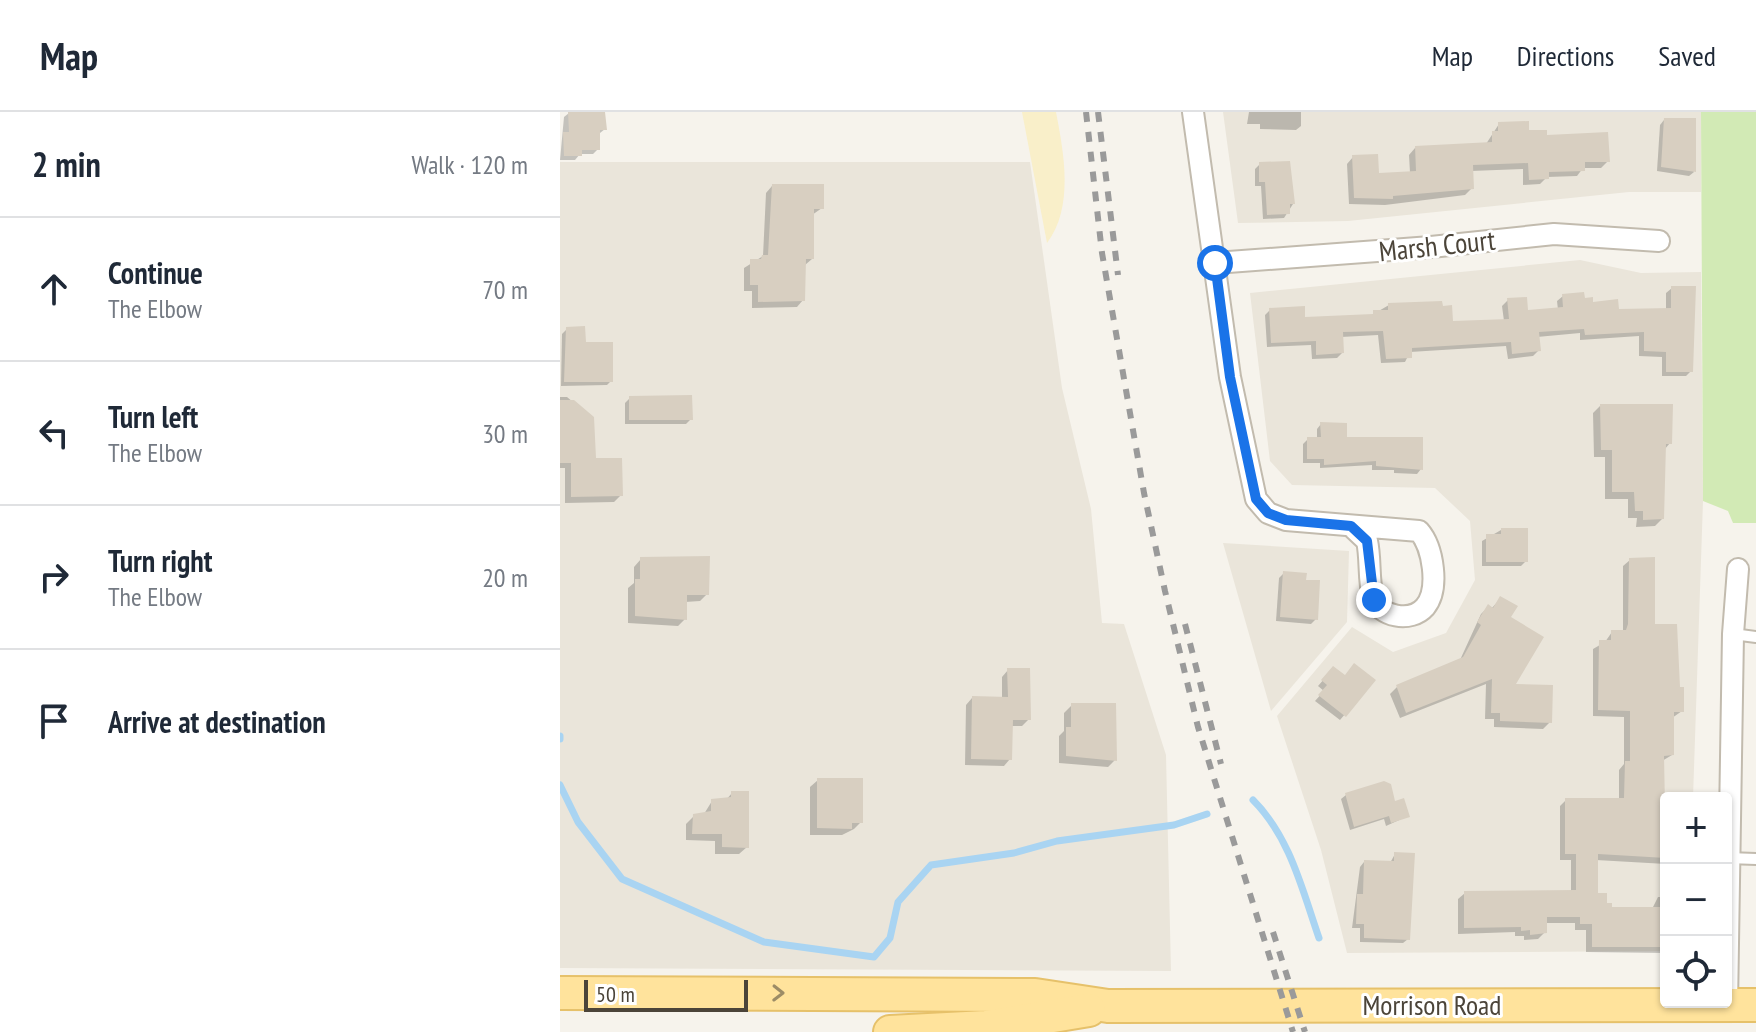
<!DOCTYPE html>
<meta charset="utf-8">
<style>
body{margin:0;font-family:"PT Sans Narrow",sans-serif;background:#f2f2f3;color:#1f2937}
.controls{position:absolute;right:24px;bottom:24px;display:grid;overflow:hidden;border-radius:8px;box-shadow:0 2px 6px #0004}
.controls button{width:72px;height:72px;display:grid;place-items:center;padding:0;border:0;border-bottom:2px solid #e0e1e3;background:#fff;color:#1f2937;font:40px sans-serif}
.scale{position:absolute;left:24px;bottom:20px;width:164px;box-sizing:border-box;padding-left:8px;border:4px solid #4b4439;border-top:0;font-size:22px;line-height:28px;white-space:nowrap;color:#4b4439;-webkit-text-stroke:6px #fff;paint-order:stroke}
.stop{position:absolute;width:24px;height:24px;margin:-18px;border:6px solid #1a73e8;border-radius:50%;background:#fff}
.stop.end{background:#1a73e8;border-color:#fff;box-shadow:0 2px 8px #0008}
.list{margin:0;padding:0;list-style:none}
h2{display:flex;justify-content:space-between;align-items:center;height:104px;margin:0;padding:0 32px;font-size:34px}
h2 small{font-size:26px;font-weight:400;color:#747a83}
.list li{display:grid;grid-template-columns:52px 1fr auto;gap:24px;align-items:center;box-sizing:border-box;height:144px;padding:0 32px;border-top:2px solid #e0e1e3}
.list b{display:block;font-size:30px;white-space:nowrap}
.list p{margin:0;font-size:26px;white-space:nowrap;color:#747a83}
.list em{font-size:26px;font-style:normal;color:#747a83}
.icon{flex:none;width:44px;height:44px;fill:none;stroke:currentColor;stroke-width:2;stroke-linecap:round;stroke-linejoin:round}
.map{position:relative;flex:none;width:1196px;height:920px;overflow:hidden}
header{display:flex;align-items:center;gap:48px;box-sizing:border-box;height:112px;padding:0 40px;background:#fff;border-bottom:2px solid #e0e1e3}
header strong{font-size:38px}
nav{display:flex;gap:44px;margin-inline-start:auto;font-size:28px}
main{display:flex}
aside{flex:1;background:#fff}
.map>svg:first-child{display:block}
.residential{fill:#eae5da}
.green{fill:#d2eab5}
.sand{fill:#f9efc9}
.shadow{fill:#0003}
.lines{fill:none;stroke-linecap:round;stroke-linejoin:round}
.stream{stroke:#a9d4f2;stroke-width:7}
.building{fill:#d8cfc1}
.lane-casing{stroke:#c2bbae;stroke-width:14}
.street-casing{stroke:#c2bbae;stroke-width:24}
.primary-casing{stroke:#e6c16a;stroke-width:36}
.lane{stroke:#fff;stroke-width:10}
.street{stroke:#fff;stroke-width:20}
.primary{stroke:#ffe39c;stroke-width:32}
.rail{stroke:#9a9a9a;stroke-width:6;stroke-dasharray:10 10;stroke-linecap:butt}
.oneway{stroke:#9c8c66}
.route{stroke:#1a73e8;stroke-width:10}
.labels{text-anchor:middle;dominant-baseline:central;stroke-width:6;stroke-linejoin:round;paint-order:stroke}
.street-label{font-size:28px;fill:#4b4439;stroke:#fff}
</style>
<header>
<strong>Map</strong>
<nav><a>Map</a><a>Directions</a><a>Saved</a></nav>
</header>
<main>
<aside>
<h2>2 min<small>Walk · 120 m</small></h2>
<ul class="list">
<li><svg class="icon" aria-label="ahead" viewBox="0 0 24 24"><path d="M12 20V5M6 11l6-6 6 6"/></svg><div><b>Continue</b><p>The Elbow</p></div><em>70 m</em></li>
<li><svg class="icon" aria-label="left" viewBox="0 0 24 24"><path d="M17 20v-9H6M10 6l-5 5 5 5"/></svg><div><b>Turn left</b><p>The Elbow</p></div><em>30 m</em></li>
<li><svg class="icon" aria-label="right" viewBox="0 0 24 24"><path d="M7 20v-9h11M14 6l5 5-5 5"/></svg><div><b>Turn right</b><p>The Elbow</p></div><em>20 m</em></li>
<li><svg class="icon" aria-label="arrive" viewBox="0 0 24 24"><path d="M6 21V4h12l-3 4 3 4H6"/></svg><div><b>Arrive at destination</b></div></li>
</ul>
</aside>
<div class="map">
<svg width="1196" height="920" viewBox="0 0 1196 920">
<rect width="100%" height="100%" fill="#f6f3ec"/>
<g class="residential">
<path d="M663 0H1141V80H1069L788 109 678 111Z"/>
<path d="M0 50H470L502 276 531 397 542 511 564 512 606 643 611 859 0 856Z"/>
<path d="M1020 148 1081 161 1141 160 1143 389 1133 686H1106V839L787 841 761 738 717 604 792 515 833 540 886 521 915 468 910 409 875 376 732 373 710 349 690 181Z"/>
<path d="M663 431 789 439 787 510 711 599Z"/>
</g>
<path class="green" d="M1141 0H1196V411H1173L1168 399 1143 389Z"/>
<path class="sand" d="M462 0H496C504 42 514 95 487 131Z"/>
<g class="shadow">
<path d="M43 0 45 17 40 21 38 37 33 42H20L15 48H0L4 5 9 1Z"/>
<path d="M689 0H741V14L736 18 700 17V12H687Z"/>
<path d="M1104 8 1134 60 1129 64 1097 59 1100 13Z"/>
<path d="M939 12 1048 49 1041 56H1023L1017 64 987 65 980 72 963 73V57L911 59 912 76 905 83 825 93 789 92 787 52 793 45 817 63 850 61 849 43 855 36 926 32Z"/>
<path d="M700 52 733 92 724 106 703 107 701 74H695V57Z"/>
<path d="M212 74 262 96 252 103V147L245 153 243 188 237 195 192 196V179H184V156L203 144 206 81Z"/>
<path d="M1112 176 1131 259 1126 264H1102V245L1079 244V224L1020 228V221L977 225 979 238 973 244 948 247 946 234 850 240 845 250 821 251 818 223 781 225 782 241 777 246 752 247 751 233 707 235 705 203 710 198 743 207 810 204 829 193 891 211 944 209 942 194 948 188 966 201 998 198 997 189 1003 184 1057 199 1106 198V181Z"/>
<path d="M7 217 24 232 51 269 47 273 1 274 2 222Z"/>
<path d="M0 285H7L32 306 35 348 61 383 54 390 5 391V356H0Z"/>
<path d="M70 286 131 307 126 312H65V291Z"/>
<path d="M1040 294 1110 331 1104 338 1103 406 1095 414 1076 415 1077 406H1068V387H1045V345H1034L1033 301Z"/>
<path d="M761 312 785 327 861 357 857 362 834 361V358H812V353L760 356V351H743V332L748 327H757V317Z"/>
<path d="M941 418 966 449 961 454H922V429Z"/>
<path d="M81 447 147 482 140 489 125 490V507L118 514 68 511V476L74 471V455Z"/>
<path d="M1070 448 1122 599 1112 606V643L1102 649 1106 752 1036 748V783L1050 797H1092L1098 785H1106V841L1026 840V818H1015V811H985V820L978 827 964 828V824H955V820L898 822V787L905 781 1011 780V748H1000V694L1006 688H1059V658L1064 652V605L1033 604V537L1045 530 1052 520H1063V454Z"/>
<path d="M724 461 744 470 756 507 751 512 716 509 719 466Z"/>
<path d="M941 486 948 506 952 574 990 610 983 617 934 615V607H925L926 572 840 606 830 582 837 575 900 548 921 502 928 495 931 497Z"/>
<path d="M773 557 784 565 814 568 780 608 755 589 764 579 758 574Z"/>
<path d="M448 558 469 607 462 614H451L450 647 444 654 405 653 406 593 412 586 442 587V565Z"/>
<path d="M512 593 555 648 548 655 499 651V624L504 619V601Z"/>
<path d="M258 668 301 710 294 717 282 723H250V675Z"/>
<path d="M172 681 187 735 179 742H155V729L126 728V712L134 704 144 702 152 689 166 688Z"/>
<path d="M786 683 834 692 848 704 826 714 824 707 790 718 781 687Z"/>
<path d="M835 742 848 827 843 831 800 830V816H792L800 755 804 750 830 751Z"/>
</g>
<g class="lines">
<g class="stream">
<path d="M0 624V627"/>
<path d="M0 673 18 710 62 767 204 830 314 845 330 826 338 790 371 753 454 741 497 729 614 713 647 702"/>
<path d="M693 688C730 725 742 777 759 826"/>
</g>
</g>
<g class="building">
<path d="M8 0H45L47 18H40V38H22V44H4L3 20H9Z"/>
<path d="M1104 6H1136V60L1101 55Z"/>
<path d="M969 9V18H987V23L1048 20 1050 50H1025V59L989 60V67L969 68 968 51 913 53 914 77 833 84V87L794 86 792 43 818 42 819 61 856 59 855 34 932 30V19H938V10Z"/>
<path d="M730 49 735 92H730V102L707 103 705 70H699V50Z"/>
<path d="M212 72H264V97H254V147H246L245 189 198 190V173H190V147H201L202 143H208Z"/>
<path d="M1111 174H1136L1133 260H1106V240L1084 239V220L1025 223 1024 217 979 220 981 239 952 242 951 230 852 236V246L826 247 823 219 783 220 784 241 756 243V229L711 231 709 196 745 194V205L813 202V198H828V191L882 189 883 194 892 193 893 209 949 207 947 186 967 185 968 198 1003 195 1002 182 1024 180 1025 186 1033 185V190L1058 187 1059 197 1111 196Z"/>
<path d="M25 214 26 230H53V270H4L6 215Z"/>
<path d="M132 283 133 308H69V284Z"/>
<path d="M0 288H14L34 305 36 346H62L63 384 11 385V351H0Z"/>
<path d="M1040 292H1113L1112 332H1106L1104 407 1083 408V399H1075L1074 380H1052V338H1041Z"/>
<path d="M760 310 787 311V325H863V358L816 354V349L764 353V347H747V325H761Z"/>
<path d="M941 416H968V450H926V422H941Z"/>
<path d="M150 444 149 483H127V508L75 504V467H80V445Z"/>
<path d="M1095 445V512H1117L1120 575H1124V600H1114V643L1104 644 1106 746 1038 742V781H1047V791H1052V795H1106V835H1032V812H1020V805H987V821L970 823V818L961 819V815L904 816V779L1016 778V742H1005V686H1064L1065 649H1070V599L1038 598 1039 528H1051V518H1066L1068 512 1069 446Z"/>
<path d="M723 459 747 461 746 468H760L758 508 720 505Z"/>
<path d="M940 484 958 494 951 505 984 525 956 572 993 573 992 611 940 609V601H931L932 567 846 601 836 573 903 545 921 513 917 510 928 492 933 496Z"/>
<path d="M794 551 816 568 786 605 758 583 767 573 761 568 773 554 785 563Z"/>
<path d="M447 556H470L471 608H453L452 648 411 647 412 584 448 585Z"/>
<path d="M511 591H556L557 649 506 644V615H511Z"/>
<path d="M257 666H303V711H292V717L257 716Z"/>
<path d="M824 669 831 672 835 689 844 686 850 705 831 711 829 704 794 715 785 681Z"/>
<path d="M171 679H189V736L162 735V722H132L133 702 151 699V687L171 685Z"/>
<path d="M834 740 855 741 850 828 804 826V812H796L797 782H803L804 748 834 749Z"/>
</g>
<g class="lines">
<defs>
<g id="lane">
<path d="M1173 522 1196 525"/>
<path d="M1168 746 1196 747"/>
</g>
<g id="street">
<path d="M633 0 670 265 696 387 708 401 726 408 859 419C873 435 880 477 865 495 851 511 819 505 813 485 808 467 811 447 807 429L791 414"/>
<path d="M655 151 871 135 994 122 1099 129"/>
<path d="M1167 893 1173 522 1178 457"/>
</g>
<g id="primary">
<path d="M0 881 475 883 548 894 1196 893"/>
<path d="M330 920 426 915 529 898"/>
</g>
</defs>
<use href="#lane" class="lane-casing"/>
<use href="#street" class="street-casing"/>
<use href="#primary" class="primary-casing"/>
<use href="#lane" class="lane"/>
<use href="#street" class="street"/>
<use href="#primary" class="primary"/>
<g class="rail">
<path d="M526 0 542 141 584 381 605 479 638 615 733 920"/>
<path d="M538 0 558 163"/>
<path d="M625 512 661 652"/>
<path d="M713 820 745 920"/>
</g>
</g>
<defs><path id="oneway-chevron" d="M-2-3.5L2.5 0L-2 3.5" fill="none" stroke-width="1.6" stroke-linecap="round" stroke-linejoin="round" transform="scale(2)"/></defs>
<use class="oneway" href="#oneway-chevron" transform="translate(218 881) rotate(1)"/>
<g class="lines">
<path class="route" d="M655 151 670 265 696 387 708 401 726 408 791 414 807 429 814 488"/>
</g>
<g class="labels">
<g class="street-label">
<text transform="translate(877 133) rotate(-6)">Marsh Court</text>
<text x="872" y="892">Morrison Road</text>
</g>
</g>
</svg>
<div class="controls">
<button>+</button>
<button>−</button>
<button><svg class="icon" aria-label="locate" viewBox="0 0 24 24"><circle cx="12" cy="12" r="6"/><path d="M12 2v4M12 18v4M2 12h4M18 12h4"/></svg></button>
</div>
<div class="scale">50 m</div>
<div class="stop" style="left:655px;top:151px"></div>
<div class="stop end" style="left:814px;top:488px"></div>
</div>
</main>
